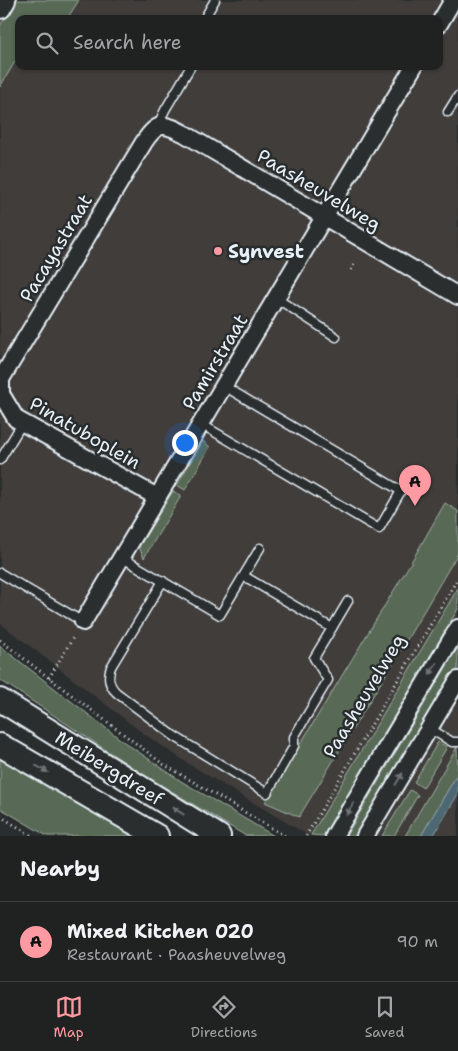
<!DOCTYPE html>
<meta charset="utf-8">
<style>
body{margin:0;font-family:"Shantell Sans",sans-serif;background:#282a2a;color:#f1f3f6}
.you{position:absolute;left:184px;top:442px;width:18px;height:18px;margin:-12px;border:4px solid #fff;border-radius:50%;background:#1a73e8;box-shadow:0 0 0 8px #1a73e833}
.badge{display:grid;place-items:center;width:32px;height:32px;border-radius:50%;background:#ff9aa2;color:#111;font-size:16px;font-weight:700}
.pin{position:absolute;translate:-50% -41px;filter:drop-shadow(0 1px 2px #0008)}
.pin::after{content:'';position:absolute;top:26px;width:18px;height:15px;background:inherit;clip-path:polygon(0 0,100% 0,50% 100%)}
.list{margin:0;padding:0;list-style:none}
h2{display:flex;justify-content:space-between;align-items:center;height:65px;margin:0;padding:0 20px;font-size:21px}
h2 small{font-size:16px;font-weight:400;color:#a2a4a5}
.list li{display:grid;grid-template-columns:32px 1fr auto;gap:15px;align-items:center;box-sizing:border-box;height:80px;padding:0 20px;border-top:1px solid #3d3f40}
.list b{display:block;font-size:19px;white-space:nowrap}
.list p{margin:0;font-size:16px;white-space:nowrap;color:#a2a4a5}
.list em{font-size:16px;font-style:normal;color:#a2a4a5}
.icon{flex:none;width:28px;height:28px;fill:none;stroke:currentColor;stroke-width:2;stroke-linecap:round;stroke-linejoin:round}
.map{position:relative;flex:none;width:458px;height:836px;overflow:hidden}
.search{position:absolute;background:#202222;box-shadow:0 1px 4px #0004;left:15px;right:15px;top:15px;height:55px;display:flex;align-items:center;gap:12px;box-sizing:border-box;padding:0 18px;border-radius:10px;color:#a2a4a5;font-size:19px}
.sheet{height:145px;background:#202222}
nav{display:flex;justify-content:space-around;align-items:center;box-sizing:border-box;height:70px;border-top:1px solid #3d3f40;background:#202222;font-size:14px;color:#a2a4a5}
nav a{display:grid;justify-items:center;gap:2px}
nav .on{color:#ff9aa2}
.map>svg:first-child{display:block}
.built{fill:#403d3b;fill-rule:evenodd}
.green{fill:#586b55;stroke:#a0aea6}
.water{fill:#4e6873;stroke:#8c9fa8}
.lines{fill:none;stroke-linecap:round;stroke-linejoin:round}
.service-casing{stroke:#e8f1f8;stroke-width:11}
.minor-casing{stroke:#e8f1f8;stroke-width:20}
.secondary-casing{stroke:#e8f1f8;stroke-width:26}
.path{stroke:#e8f1f8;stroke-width:3;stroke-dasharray:1 4;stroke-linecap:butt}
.service{stroke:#2a2d2e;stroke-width:8}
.minor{stroke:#2a2d2e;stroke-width:16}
.secondary{stroke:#2a2d2e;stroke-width:22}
.oneway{fill:#6c7275}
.poi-dot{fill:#ff9aa2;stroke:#2a2d2e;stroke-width:2}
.labels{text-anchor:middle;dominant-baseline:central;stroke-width:5;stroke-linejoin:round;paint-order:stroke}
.street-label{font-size:19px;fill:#e8f1f8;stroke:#2a2d2e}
.poi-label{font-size:19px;font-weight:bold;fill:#e8f1f8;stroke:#2a2d2e;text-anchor:start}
</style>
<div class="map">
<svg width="458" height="836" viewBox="0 0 458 836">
<rect width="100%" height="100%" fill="#2a2d2e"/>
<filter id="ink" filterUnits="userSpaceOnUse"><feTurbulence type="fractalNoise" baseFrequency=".02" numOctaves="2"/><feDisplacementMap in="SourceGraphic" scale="10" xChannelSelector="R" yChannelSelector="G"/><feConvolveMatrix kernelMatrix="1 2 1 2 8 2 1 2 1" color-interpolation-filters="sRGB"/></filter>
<g filter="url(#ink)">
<path class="built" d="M0 0H458V836H309L192 766 144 734 0 623ZM19 19H439V66H19Z"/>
<g class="green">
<path d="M15 0H79L67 19H19V55L0 87V26Z"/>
<path d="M203 441 210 447 185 490 177 485Z"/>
<path d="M173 491 181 496 144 558 139 547Z"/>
<path d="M445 503 458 511V553L402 648 299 817 265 802 410 564Z"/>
<path d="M458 588V609L323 836 311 835Z"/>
<path d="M0 646 124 742 181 781 274 836H246L141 773 0 680Z"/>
<path d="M458 647V671L360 836H346Z"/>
<path d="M438 742 447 747 423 788 414 782Z"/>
<path d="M457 747 458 773 421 836H405Z"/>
<path d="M0 754 139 836H47L0 808Z"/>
<path d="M410 790 418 795 394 836H382Z"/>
</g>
<path class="water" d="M458 773V794L435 833 432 836H421Z"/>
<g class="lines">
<defs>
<g id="service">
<path d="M204 19 215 0"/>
<path d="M448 112 458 96"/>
<path d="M157 127 165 110 191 66"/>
<path d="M276 298 336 337"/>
<path d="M201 424 379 529 401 491 224 386"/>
<path d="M0 460 23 422"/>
<path d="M121 557 220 615 260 548"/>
<path d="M0 573 83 622"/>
<path d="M244 576 332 628 348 601"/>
<path d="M163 581 111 667C107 678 109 686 117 693L174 736 267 793 294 746V737L328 680 314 658 332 628"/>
<path d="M429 728 452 742H458"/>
</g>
<g id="minor">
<path d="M439 24 453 0"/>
<path d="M157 497 16 419 1 394V379L144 142C158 121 164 123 185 134L458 296"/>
<path d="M83 622 414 66"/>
<path d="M334 836 458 628"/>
<path d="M365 836 458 680"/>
</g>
<g id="secondary">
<path d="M0 7 4 0"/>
<path d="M0 700 219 836"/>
<path d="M0 745 157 836"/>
</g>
</defs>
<use href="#service" class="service-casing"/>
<use href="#minor" class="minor-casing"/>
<use href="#secondary" class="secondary-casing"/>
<g class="path">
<path d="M351 270 355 262"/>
<path d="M0 640 49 678 163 764 285 836"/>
<path d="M49 678 74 636"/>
<path d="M0 816 32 836"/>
<path d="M306 836 458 578"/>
</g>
<use href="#service" class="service"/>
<use href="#minor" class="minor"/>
<use href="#secondary" class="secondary"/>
</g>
<defs><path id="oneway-solid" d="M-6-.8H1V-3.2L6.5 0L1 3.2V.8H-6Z" transform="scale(1.25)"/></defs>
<g class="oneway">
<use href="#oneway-solid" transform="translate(433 669) rotate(121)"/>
<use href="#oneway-solid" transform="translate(42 769) rotate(29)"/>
<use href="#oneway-solid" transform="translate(399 779) rotate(-59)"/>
<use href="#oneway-solid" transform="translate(350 809) rotate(121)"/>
<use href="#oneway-solid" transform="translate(178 811) rotate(-149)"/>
</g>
</g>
<circle class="poi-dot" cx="218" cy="251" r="5"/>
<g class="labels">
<g class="street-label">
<text transform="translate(319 190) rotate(31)">Paasheuvelweg</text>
<text transform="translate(56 248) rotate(-59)">Pacayastraat</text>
<text transform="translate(215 362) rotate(-59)">Pamirstraat</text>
<text transform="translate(85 433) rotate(30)">Pinatuboplein</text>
<text transform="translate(364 696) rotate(-59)">Paasheuvelweg</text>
<text transform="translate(109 768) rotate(32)">Meibergdreef</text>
</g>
<g class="poi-label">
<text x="228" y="251">Synvest</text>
</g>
</g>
</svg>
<div class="you"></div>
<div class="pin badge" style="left:415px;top:506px">A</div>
<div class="search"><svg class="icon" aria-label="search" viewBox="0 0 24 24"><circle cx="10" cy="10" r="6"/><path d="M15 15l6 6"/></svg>Search here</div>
</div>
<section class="sheet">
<h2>Nearby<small></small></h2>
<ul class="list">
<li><span class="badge">A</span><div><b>Mixed Kitchen 020</b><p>Restaurant · Paasheuvelweg</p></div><em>90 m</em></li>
</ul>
</section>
<nav>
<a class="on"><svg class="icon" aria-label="map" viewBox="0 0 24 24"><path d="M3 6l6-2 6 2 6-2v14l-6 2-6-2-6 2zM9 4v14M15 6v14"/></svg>Map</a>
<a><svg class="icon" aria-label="directions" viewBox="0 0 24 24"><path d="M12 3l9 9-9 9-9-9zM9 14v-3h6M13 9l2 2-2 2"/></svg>Directions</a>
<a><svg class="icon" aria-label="saved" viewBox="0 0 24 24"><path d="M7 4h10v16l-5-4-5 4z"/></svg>Saved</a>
</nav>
